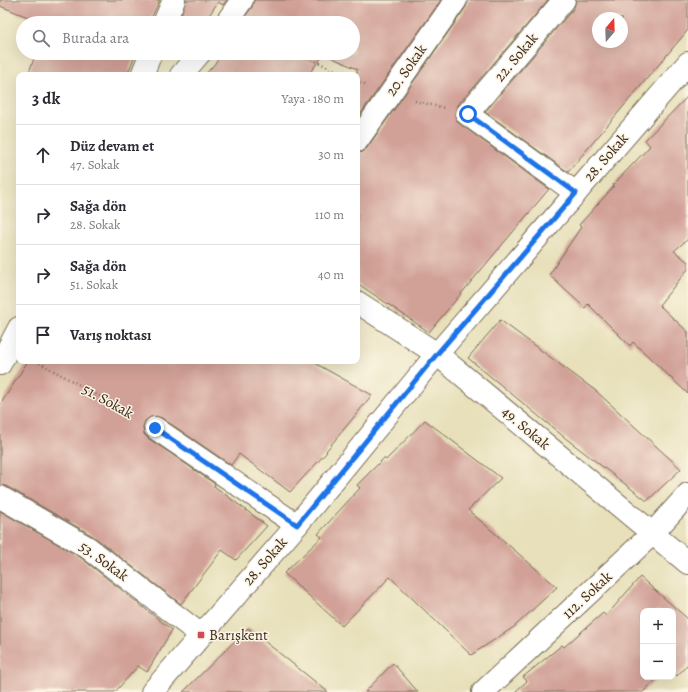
<!DOCTYPE html>
<html lang="tr">
<meta charset="utf-8">
<style>
body{margin:0;font-family:Alegreya,serif;background:#f2f2f3;color:#2b2b33}
.controls{position:absolute;right:12px;bottom:12px;display:grid;overflow:hidden;border-radius:8px;box-shadow:0 4px 16px #0002}
.controls button{width:36px;height:36px;display:grid;place-items:center;padding:0;border:0;border-bottom:1px solid #e1e1e2;background:#fff;color:#2b2b33;font:20px sans-serif}
.compass{position:absolute;left:592px;top:12px;width:36px;height:36px;border-radius:50%;background:#fff;box-shadow:0 4px 16px #0002;rotate:19deg}
.stop{position:absolute;width:12px;height:12px;margin:-9px;border:3px solid #1a73e8;border-radius:50%;background:#fff}
.stop.end{background:#1a73e8;border-color:#fff;box-shadow:0 1px 4px #0008}
.list{margin:0;padding:0;list-style:none}
h2{display:flex;justify-content:space-between;align-items:center;height:52px;margin:0;padding:0 16px;font-size:17px}
h2 small{font-size:13px;font-weight:400;color:#7c7c81}
.list li{display:grid;grid-template-columns:26px 1fr auto;gap:12px;align-items:center;box-sizing:border-box;height:60px;padding:0 16px;border-top:1px solid #e1e1e2}
.list b{display:block;font-size:15px;white-space:nowrap}
.list p{margin:0;font-size:13px;white-space:nowrap;color:#7c7c81}
.list em{font-size:13px;font-style:normal;color:#7c7c81}
.icon{flex:none;width:22px;height:22px;fill:none;stroke:currentColor;stroke-width:2;stroke-linecap:round;stroke-linejoin:round}
.map{position:relative;flex:none;width:688px;height:692px;overflow:hidden}
.search{position:absolute;background:#fff;box-shadow:0 4px 16px #0002;left:16px;top:16px;width:344px;height:44px;display:flex;align-items:center;gap:10px;box-sizing:border-box;padding:0 14px;border-radius:22px;color:#7c7c81;font-size:15px}
.panel{position:absolute;background:#fff;box-shadow:0 4px 16px #0002;left:16px;top:72px;width:344px;height:292px;border-radius:8px}
.map>svg:first-child{display:block}
.building{fill:#d1a097;fill-rule:evenodd}
.lines{fill:none;stroke-linecap:round;stroke-linejoin:round}
.minor-casing{stroke:#776a55;stroke-width:24}
.path{stroke:#776a55;stroke-width:2.5;stroke-dasharray:1 3;stroke-linecap:butt}
.minor{stroke:#fff;stroke-width:22}
.route{stroke:#1a73e8;stroke-width:5}
.poi-dot{fill:#d1495b;stroke:#fcf5e5;stroke-width:1.5}
.labels{text-anchor:middle;dominant-baseline:central;stroke-width:3;stroke-linejoin:round;paint-order:stroke}
.street-label{font-size:15px;fill:#3b2a1e;stroke:#fcf5e5}
.poi-label{font-size:15px;fill:#3b2a1e;stroke:#fcf5e5;text-anchor:start}
</style>
<div class="map">
<svg width="688" height="692" viewBox="0 0 688 692">
<rect width="100%" height="100%" fill="#fcf5e5"/>
<filter id="ink" filterUnits="userSpaceOnUse"><feTurbulence type="fractalNoise" baseFrequency=".025" numOctaves="2"/><feDisplacementMap in="SourceGraphic" scale="8" xChannelSelector="R" yChannelSelector="G"/><feConvolveMatrix kernelMatrix="1 2 1 2 8 2 1 2 1" color-interpolation-filters="sRGB"/></filter>
<filter id="wash" filterUnits="userSpaceOnUse"><feTurbulence type="fractalNoise" baseFrequency=".012" numOctaves="4" result="noise"/><feDisplacementMap in="SourceGraphic" scale="16" xChannelSelector="R" yChannelSelector="G"/><feGaussianBlur stdDeviation="0.9" result="paint"/><feColorMatrix in="noise" values="0 0 0 0 0 0 0 0 0 0 0 0 0 0 0 0 0 1.4 0 .05"/><feComposite in="paint" operator="in"/></filter>
<g filter="url(#wash)">
<rect width="100%" height="100%" fill="#e7e0ba"/>
<g id="blocks">
<g class="building">
<path d="M0 0H160L149 23H43L0 6Z"/>
<path d="M186 0H227L223 5 218 2 204 23H184L179 20Z"/>
<path d="M254 0H441L357 119V69L324 54 308 75H205L224 53H353V23H256L245 17 252 7Z"/>
<path d="M468 0H548L457 106 455 112 456 119 460 124 549 189 429 332 357 283V153L363 152 367 148 466 7Z"/>
<path d="M576 0H688V30L568 172 485 112 574 8ZM598 18H622V42H598Z"/>
<path d="M36 53H136L127 75H28Z"/>
<path d="M688 96V239L674 251 688 262V269L659 305 688 332V394L633 342 630 346 588 304 585 308 549 275 581 227 579 225 614 186 613 185 650 146 645 140Z"/>
<path d="M500 320 596 391 681 469 647 501 564 437 468 358Z"/>
<path d="M28 361H311L372 395 326 451 327 452 290 492 239 454 231 465 162 418 156 416 150 417 145 421 143 427 144 434 148 438 215 484 214 486 267 526 236 560 222 550 181 604 93 536 6 486 0 485V405Z"/>
<path d="M425 420 501 478 468 510 557 587 514 627 471 655 390 577 342 626 284 573 322 537 318 534 360 488 357 485 384 458 386 460Z"/>
<path d="M0 511 80 557 172 630 147 672 138 666 115 692H0Z"/>
<path d="M640 577 688 619V664L677 676 673 671V611H643V677H659L643 692H515L527 681 523 677 562 645 564 647 603 613 606 616Z"/>
<path d="M248 628 328 692H183Z"/>
<path d="M393 663 418 692H365Z"/>
</g>
</g>
</g>
<g filter="url(#ink)">
<use href="#blocks" fill-opacity="0" stroke="#776a55" stroke-width="1"/>
<g class="lines">
<defs>
<g id="minor">
<path d="M564 0 467 114 576 193"/>
<path d="M164 23 174 0"/>
<path d="M226 23 242 0"/>
<path d="M142 75 151 53"/>
<path d="M181 75 200 53"/>
<path d="M357 141 456 0"/>
<path d="M357 302 437 354 688 563"/>
<path d="M0 364 19 328"/>
<path d="M155 428 297 525"/>
<path d="M0 497 87 547 201 635"/>
<path d="M152 692 297 525 437 354 688 63"/>
<path d="M483 692 652 534 688 494"/>
</g>
</defs>
<use href="#minor" class="minor-casing"/>
<g class="path">
<path d="M297 53 346 75"/>
<path d="M357 80 367 85"/>
<path d="M415 101 444 108"/>
<path d="M36 361 134 415"/>
</g>
<use href="#minor" class="minor"/>
</g>
</g>
<g class="lines" filter="url(#ink)">
<path class="route" d="M155 428 297 525 437 354 576 193 468 114"/>
</g>
<rect class="poi-dot" x="197" y="631" width="8" height="8" rx="2"/>
<g class="labels">
<g class="street-label">
<text transform="translate(516 57) rotate(-50)">22. Sokak</text>
<text transform="translate(406 70) rotate(-55)">20. Sokak</text>
<text transform="translate(606 157) rotate(-49)">28. Sokak</text>
<text transform="translate(108 401) rotate(29)">51. Sokak</text>
<text transform="translate(526 428) rotate(40)">49. Sokak</text>
<text transform="translate(104 561) rotate(36)">53. Sokak</text>
<text transform="translate(265 561) rotate(-49)">28. Sokak</text>
<text transform="translate(587 595) rotate(-43)">112. Sokak</text>
</g>
<g class="poi-label">
<text x="209" y="635">Barışkent</text>
</g>
</g>
</svg>
<div class="controls">
<button>+</button>
<button>−</button>
</div>
<svg class="compass" viewBox="-18 -18 36 36"><path d="M0-13l5 13h-10z" fill="#e53935"/><path d="M0 13l5-13h-10z" fill="#7c7c81"/></svg>
<div class="stop" style="left:468px;top:114px"></div>
<div class="stop end" style="left:155px;top:428px"></div>
<div class="search"><svg class="icon" aria-label="search" viewBox="0 0 24 24"><circle cx="10" cy="10" r="6"/><path d="M15 15l6 6"/></svg>Burada ara</div>
<section class="panel">
<h2>3 dk<small>Yaya · 180 m</small></h2>
<ul class="list">
<li><svg class="icon" aria-label="ahead" viewBox="0 0 24 24"><path d="M12 20V5M6 11l6-6 6 6"/></svg><div><b>Düz devam et</b><p>47. Sokak</p></div><em>30 m</em></li>
<li><svg class="icon" aria-label="right" viewBox="0 0 24 24"><path d="M7 20v-9h11M14 6l5 5-5 5"/></svg><div><b>Sağa dön</b><p>28. Sokak</p></div><em>110 m</em></li>
<li><svg class="icon" aria-label="right" viewBox="0 0 24 24"><path d="M7 20v-9h11M14 6l5 5-5 5"/></svg><div><b>Sağa dön</b><p>51. Sokak</p></div><em>40 m</em></li>
<li><svg class="icon" aria-label="arrive" viewBox="0 0 24 24"><path d="M6 21V4h12l-3 4 3 4H6"/></svg><div><b>Varış noktası</b></div></li>
</ul>
</section>
</div>
